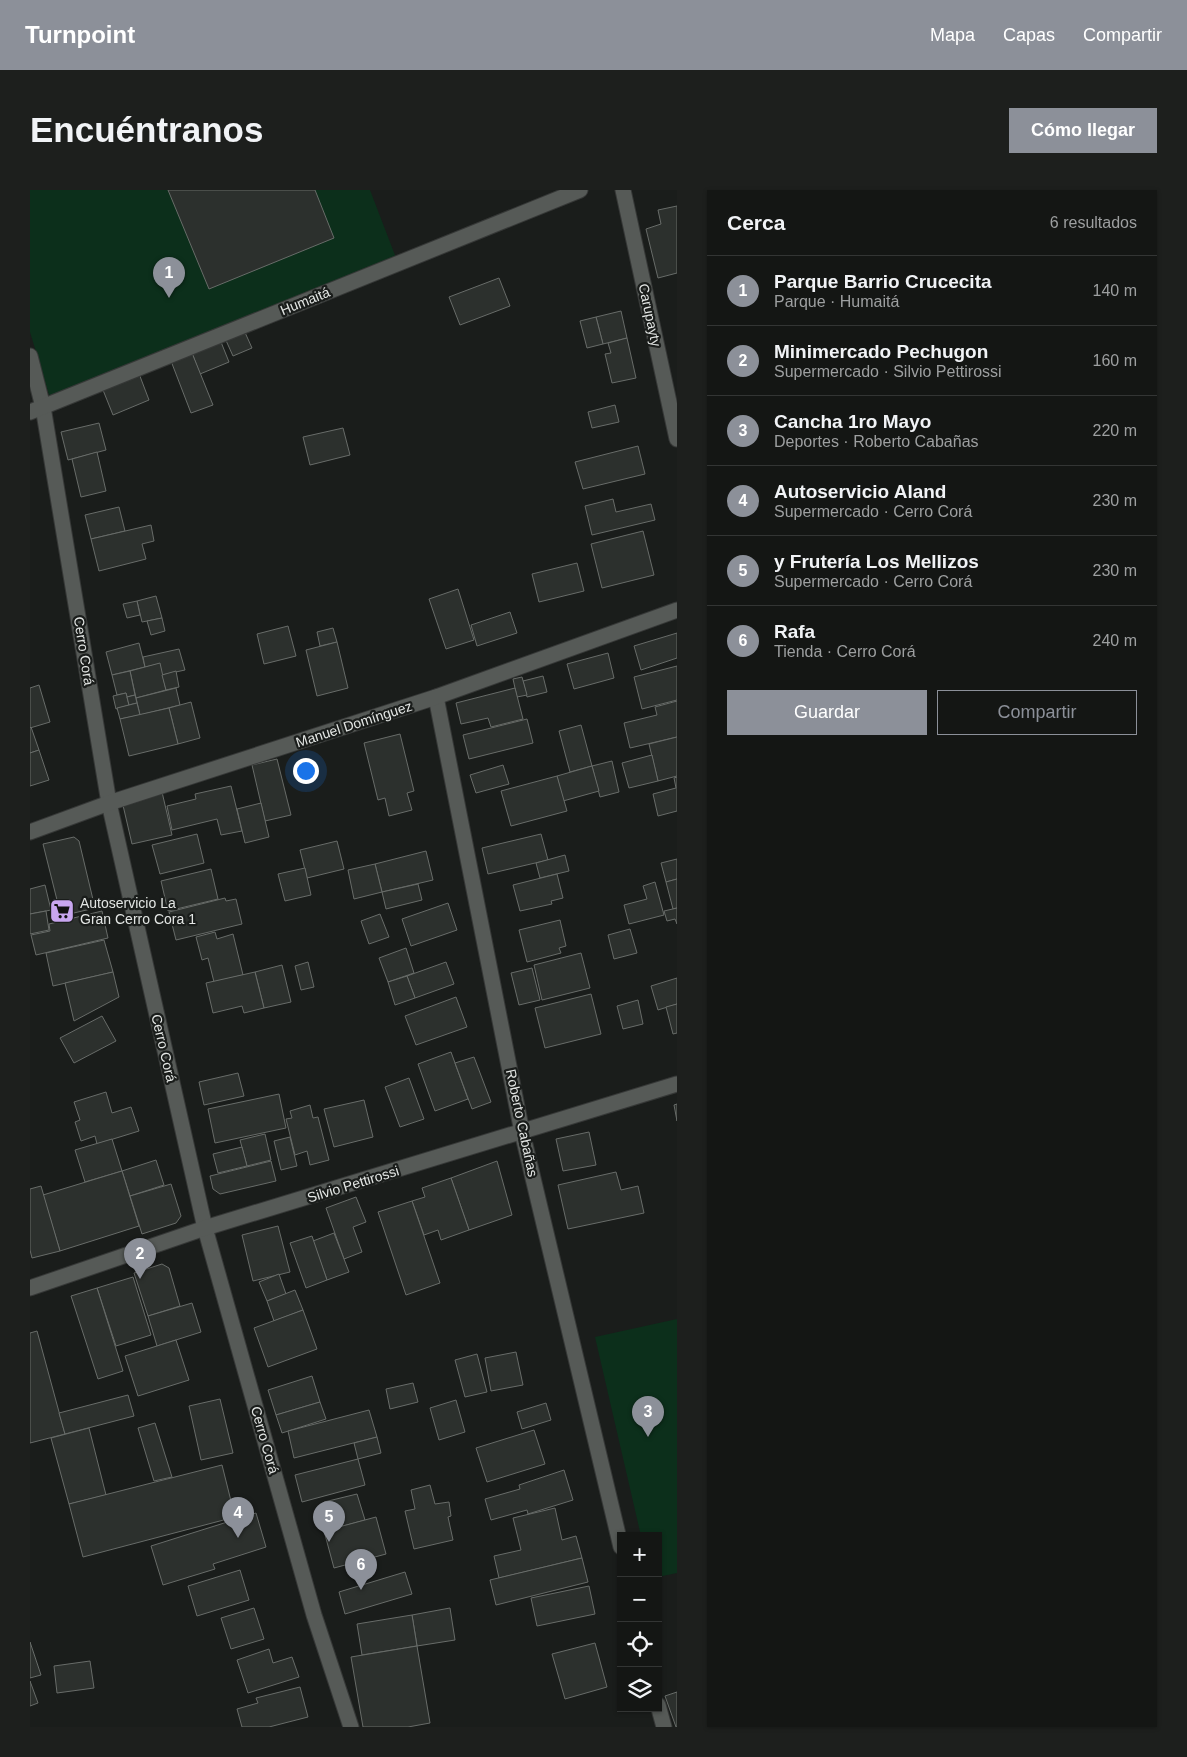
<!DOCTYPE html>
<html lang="es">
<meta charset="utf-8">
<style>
body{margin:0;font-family:Helvetica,sans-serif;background:#1d1f1d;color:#f1f3f6}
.controls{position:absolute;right:15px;bottom:15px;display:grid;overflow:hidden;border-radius:0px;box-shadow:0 1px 4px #0004}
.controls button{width:45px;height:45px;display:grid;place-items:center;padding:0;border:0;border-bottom:1px solid #333534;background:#141614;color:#f1f3f6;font:25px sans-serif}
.you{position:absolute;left:275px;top:580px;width:18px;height:18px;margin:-12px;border:4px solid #fff;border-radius:50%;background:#1a73e8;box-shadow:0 0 0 8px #1a73e833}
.badge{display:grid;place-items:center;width:32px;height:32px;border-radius:50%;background:#8c9099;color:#fff;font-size:16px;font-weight:700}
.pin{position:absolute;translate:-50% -41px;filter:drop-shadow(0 1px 2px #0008)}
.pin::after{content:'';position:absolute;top:26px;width:18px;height:15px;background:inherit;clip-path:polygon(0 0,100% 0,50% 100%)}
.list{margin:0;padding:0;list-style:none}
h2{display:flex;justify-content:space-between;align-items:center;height:65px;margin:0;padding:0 20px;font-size:21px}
h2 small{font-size:16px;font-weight:400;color:#9d9fa0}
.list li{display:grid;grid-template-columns:32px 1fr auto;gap:15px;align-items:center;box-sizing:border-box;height:70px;padding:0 20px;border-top:1px solid #333534}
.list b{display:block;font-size:19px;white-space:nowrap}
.list p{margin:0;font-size:16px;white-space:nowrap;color:#9d9fa0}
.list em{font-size:16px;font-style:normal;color:#9d9fa0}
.actions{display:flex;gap:10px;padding:15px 20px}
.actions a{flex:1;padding:11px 0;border:1px solid #8c9099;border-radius:0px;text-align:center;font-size:18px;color:#8c9099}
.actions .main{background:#8c9099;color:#fff}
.icon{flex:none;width:28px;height:28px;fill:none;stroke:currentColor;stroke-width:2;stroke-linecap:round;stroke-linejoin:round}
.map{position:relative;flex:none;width:647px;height:1537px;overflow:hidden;border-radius:0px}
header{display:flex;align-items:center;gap:30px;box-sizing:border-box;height:70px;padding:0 25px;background:#8c9099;color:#fff}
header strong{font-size:24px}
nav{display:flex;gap:28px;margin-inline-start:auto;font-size:18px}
.intro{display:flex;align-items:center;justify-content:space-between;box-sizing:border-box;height:120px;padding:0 30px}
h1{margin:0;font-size:35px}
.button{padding:12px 22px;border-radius:0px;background:#8c9099;color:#fff;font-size:18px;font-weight:700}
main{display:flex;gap:30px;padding:0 30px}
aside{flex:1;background:#141614;border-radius:0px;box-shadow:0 1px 4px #0004}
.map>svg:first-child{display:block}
.green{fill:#0c2f1b}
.building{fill:#2c302d;stroke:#686c69}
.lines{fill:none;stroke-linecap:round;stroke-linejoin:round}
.minor-casing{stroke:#363837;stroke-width:17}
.minor{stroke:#565a57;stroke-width:15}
.labels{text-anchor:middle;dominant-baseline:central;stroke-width:4.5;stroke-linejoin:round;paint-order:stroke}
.street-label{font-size:14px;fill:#e3e6e4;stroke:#1a1d1b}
.poi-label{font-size:14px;fill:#e3e6e4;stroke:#1a1d1b;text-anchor:start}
</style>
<header>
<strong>Turnpoint</strong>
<nav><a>Mapa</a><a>Capas</a><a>Compartir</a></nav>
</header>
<div class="intro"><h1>Encuéntranos</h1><a class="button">Cómo llegar</a></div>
<main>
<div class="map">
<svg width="647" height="1537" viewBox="0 0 647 1537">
<rect width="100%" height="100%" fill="#1a1d1b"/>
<g class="green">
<path d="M0 0H340L368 73 20 208 0 142Z"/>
<path d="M647 1129V1383L628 1387V1346H611L565 1147Z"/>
</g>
<g class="building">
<path d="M138 0H285L304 48 179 99Z"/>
<path d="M647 16V83L628 88 616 39 631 34 628 20Z"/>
<path d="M469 88 480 116 430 135 419 107Z"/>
<path d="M591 121 597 148 573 154 566 127Z"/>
<path d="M566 127 573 154 557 158 550 131Z"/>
<path d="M213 138 222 158 203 166 194 146Z"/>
<path d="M597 148 606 188 582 193 575 164 581 163 578 153Z"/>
<path d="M191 152 199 172 170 184 162 163Z"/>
<path d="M162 163 183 215 161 223 141 171Z"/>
<path d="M108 181 119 210 83 225 71 195Z"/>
<path d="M585 215 589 232 562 238 558 222Z"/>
<path d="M69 233 76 260 38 270 31 242Z"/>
<path d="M313 238 320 265 280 275 273 247Z"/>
<path d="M608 256 615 284 553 299 545 272Z"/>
<path d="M67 262 76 301 51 307 42 269Z"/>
<path d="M583 309 586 322 621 314 625 330 562 345 555 316Z"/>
<path d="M89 317 95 341 61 349 55 325Z"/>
<path d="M121 335 124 351 112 354 116 369 69 381 61 349Z"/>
<path d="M613 341 624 385 572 398 561 354Z"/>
<path d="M547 373 554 401 509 412 502 384Z"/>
<path d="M428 399 444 450 416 459 399 409Z"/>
<path d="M126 406 132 428 112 432 107 411Z"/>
<path d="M107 411 110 425 97 428 93 414Z"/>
<path d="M480 422 487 443 447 456 441 435Z"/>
<path d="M132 428 135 441 121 445 117 431Z"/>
<path d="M258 436 266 466 234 474 227 444Z"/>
<path d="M303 438 307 452 290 456 287 442Z"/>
<path d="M647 443V468L611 480 604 456Z"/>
<path d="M307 452 318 498 287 506 276 460Z"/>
<path d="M109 453 115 477 82 485 76 462Z"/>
<path d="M149 459 155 480 132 485 129 474 115 477 113 467Z"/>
<path d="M578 463 584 488 544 499 537 474Z"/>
<path d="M130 473 136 500 106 508 100 481Z"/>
<path d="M647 476V510L612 519 604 487Z"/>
<path d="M100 481 105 505 97 507 96 503 87 505 82 485Z"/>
<path d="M146 481 149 497 136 500 132 485Z"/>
<path d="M513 486 517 502 497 507 493 491Z"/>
<path d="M492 487 497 505 487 507 483 489Z"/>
<path d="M9 495 20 532 0 538V498Z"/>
<path d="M146 498 150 515 110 525 106 508Z"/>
<path d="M485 498 493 529 461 537 458 528 431 534 426 513Z"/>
<path d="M96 503 99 515 86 519 83 506Z"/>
<path d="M105 505 107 513 99 515 97 507Z"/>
<path d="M647 511V547L600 558 594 533 627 525 625 517Z"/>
<path d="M161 512 170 548 148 554 139 518Z"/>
<path d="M107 513 110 525 90 529 87 518Z"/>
<path d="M139 518 148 554 99 566 90 529Z"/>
<path d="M497 529 503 553 439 569 433 545Z"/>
<path d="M551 535 562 576 540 582 529 541Z"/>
<path d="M1 537 9 560 0 563V538Z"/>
<path d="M370 544 384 601 377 603 382 620 359 626 355 608 348 610 334 553Z"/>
<path d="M647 547V586L628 591 619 554Z"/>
<path d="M9 560 19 590 0 596V563Z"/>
<path d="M622 565 628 591 599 598 592 573Z"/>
<path d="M247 569 261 625 235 631 222 575Z"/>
<path d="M582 571 589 602 570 607 562 576Z"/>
<path d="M473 575 479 594 446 603 440 585Z"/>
<path d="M562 576 569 601 533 611 527 586Z"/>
<path d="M527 586 537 621 481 636 471 601Z"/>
<path d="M647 587V621L628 626 623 604 646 598 644 588Z"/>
<path d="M201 596 212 641 191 645 187 629 142 640 137 616 166 609 165 604Z"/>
<path d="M132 602 142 645 102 654 92 611Z"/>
<path d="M231 613 239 647 215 653 207 619Z"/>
<path d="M167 644 174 673 130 684 122 655Z"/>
<path d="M511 644 518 670 458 684 452 658Z"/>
<path d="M44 647 49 651 65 718 31 726 13 654Z"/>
<path d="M307 651 314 679 277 688 270 660Z"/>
<path d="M396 661 403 690 352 702 345 674Z"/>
<path d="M535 665 539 681 510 688 506 673Z"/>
<path d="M647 669V689L636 692 631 673Z"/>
<path d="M345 674 352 702 324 709 318 680Z"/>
<path d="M275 678 281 705 255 711 248 684Z"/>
<path d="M181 679 188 709 138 721 131 691Z"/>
<path d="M527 684 533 708 521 711 522 714 490 721 483 695Z"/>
<path d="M647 689V718L643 719 636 692Z"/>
<path d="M625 692 634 725 599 734 594 715 617 709 613 696Z"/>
<path d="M388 694 392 710 356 719 352 702Z"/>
<path d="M15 695 21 720 0 724V699Z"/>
<path d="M195 708 196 711 206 709 212 734 146 750 139 722Z"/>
<path d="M418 713 427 740 381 756 372 729Z"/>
<path d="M647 718V734L645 729 637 731 634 721Z"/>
<path d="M16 721 19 740 0 744V724Z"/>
<path d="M72 721 78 748 6 765 1 745 20 741 19 734Z"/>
<path d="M350 724 359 747 339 754 331 731Z"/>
<path d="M530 730 536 756 529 758 531 763 497 772 489 740Z"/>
<path d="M600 739 607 763 584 769 578 745Z"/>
<path d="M185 742 187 749 203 744 213 785 184 792 178 768 172 770 166 747Z"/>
<path d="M74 750 83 782 23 796 16 763Z"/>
<path d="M376 758 384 783 358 792 349 768Z"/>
<path d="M551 763 560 798 512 810 504 775Z"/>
<path d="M278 772 284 797 271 800 265 776Z"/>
<path d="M416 772 424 794 385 808 377 786Z"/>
<path d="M252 775 261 812 234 818 225 782Z"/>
<path d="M502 778 510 810 489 815 481 783Z"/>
<path d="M83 782 89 807 44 831 35 793Z"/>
<path d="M225 782 234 818 214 823 212 816 183 823 176 793Z"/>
<path d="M377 786 385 808 365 815 358 792Z"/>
<path d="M647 788V814L628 820 621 796Z"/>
<path d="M561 804 571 844 515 858 505 818Z"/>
<path d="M426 807 437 837 386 855 375 826Z"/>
<path d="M608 810 613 834 593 839 587 816Z"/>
<path d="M647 814V843L643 844 636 817Z"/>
<path d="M72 826 86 851 44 873 30 848Z"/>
<path d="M421 862 438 909 405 921 388 874Z"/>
<path d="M444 867 461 912 442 919 425 873Z"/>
<path d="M208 883 214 906 174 915 169 892Z"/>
<path d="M379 888 394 929 370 937 355 897Z"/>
<path d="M76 902 82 923 101 917 109 941 67 954 65 946 51 951 45 932 50 930 44 912Z"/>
<path d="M249 904 256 938 185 953 178 919Z"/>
<path d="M334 910 343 947 304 957 294 919Z"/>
<path d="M647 914V931L644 915Z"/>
<path d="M280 915 283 928 288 927 299 970 280 975 277 961 265 965 256 929 262 928 260 921Z"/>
<path d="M559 942 566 975 533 981 526 949Z"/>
<path d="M235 944 241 970 217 976 210 950Z"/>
<path d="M260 947 267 976 251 980 244 951Z"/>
<path d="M82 949 92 981 55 992 45 960Z"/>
<path d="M212 957 217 976 188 983 183 964Z"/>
<path d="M126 970 134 995 100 1006 92 981Z"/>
<path d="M241 971 246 991 190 1004 183 999 180 986Z"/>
<path d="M467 971 482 1025 439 1040 421 988Z"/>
<path d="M92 981 109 1036 30 1061 13 1005Z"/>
<path d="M586 982 591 1000 608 996 614 1023 538 1039 528 995Z"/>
<path d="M421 988 439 1040 411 1050 408 1040 394 1045 382 1011 395 1007 392 998Z"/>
<path d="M141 994 151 1026 146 1033 112 1044 100 1006Z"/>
<path d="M11 996 30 1061 2 1068 0 1060V999Z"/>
<path d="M326 1007 336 1032 323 1037 332 1062 314 1069 296 1018Z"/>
<path d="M382 1011 410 1093 376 1105 348 1022Z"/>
<path d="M248 1036 260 1082 223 1091 212 1045Z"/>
<path d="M304 1043 319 1082 297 1090 283 1051Z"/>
<path d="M282 1046 297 1090 276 1098 260 1053Z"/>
<path d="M132 1074 139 1078 150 1116 118 1126 104 1083Z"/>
<path d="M249 1084 256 1104 237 1111 229 1092Z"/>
<path d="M103 1087 121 1145 86 1156 67 1098Z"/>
<path d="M67 1098 93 1181 68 1189 41 1106Z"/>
<path d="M265 1100 273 1120 244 1131 237 1111Z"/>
<path d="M162 1113 171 1142 127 1156 118 1126Z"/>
<path d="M273 1120 287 1159 238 1177 224 1138Z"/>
<path d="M7 1141 35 1244 0 1253V1143Z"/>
<path d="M146 1150 159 1190 108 1206 95 1166Z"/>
<path d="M486 1162 493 1195 461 1201 455 1168Z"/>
<path d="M447 1164 457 1202 435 1207 425 1170Z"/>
<path d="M282 1186 290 1212 246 1225 238 1200Z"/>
<path d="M383 1193 388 1212 360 1219 356 1199Z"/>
<path d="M98 1205 104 1226 35 1244 29 1223Z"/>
<path d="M190 1209 203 1263 171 1270 159 1216Z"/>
<path d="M426 1210 435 1242 409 1250 400 1218Z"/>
<path d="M290 1212 296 1229 252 1243 246 1225Z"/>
<path d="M516 1213 521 1230 492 1239 487 1222Z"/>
<path d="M339 1220 347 1247 264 1268 258 1241Z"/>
<path d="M125 1233 142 1287 124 1291 108 1238Z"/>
<path d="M59 1238 76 1305 39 1314 21 1248Z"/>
<path d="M504 1240 515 1274 457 1292 446 1258Z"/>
<path d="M347 1247 351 1263 328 1269 324 1253Z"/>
<path d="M328 1269 335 1295 272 1312 265 1285Z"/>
<path d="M192 1275 205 1327 53 1367 39 1314Z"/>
<path d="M534 1280 543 1310 498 1324 497 1320 461 1330 455 1309 490 1299 489 1295Z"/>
<path d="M400 1295 405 1314 419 1312 421 1326 418 1327 423 1350 384 1359 375 1321 385 1319 381 1300Z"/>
<path d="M327 1304 335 1330 302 1339 294 1312Z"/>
<path d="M525 1318 532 1350 546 1346 552 1368 469 1388 464 1366 491 1360 483 1328Z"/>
<path d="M226 1323 236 1357 183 1374 185 1379 133 1395 121 1356Z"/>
<path d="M346 1327 356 1364 304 1378 294 1341Z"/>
<path d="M552 1368 558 1392 466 1415 460 1390Z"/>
<path d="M210 1380 219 1410 167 1426 158 1396Z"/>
<path d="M375 1382 382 1404 315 1424 309 1402Z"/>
<path d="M559 1396 565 1424 507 1436 501 1408Z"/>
<path d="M224 1418 234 1449 201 1459 191 1428Z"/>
<path d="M420 1418 425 1450 387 1456 382 1425Z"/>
<path d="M382 1425 387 1456 332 1465 327 1434Z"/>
<path d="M0 1452 11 1485 0 1488Z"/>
<path d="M565 1453 577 1497 535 1509 522 1464Z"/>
<path d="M387 1456 400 1533 378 1537H333L321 1467Z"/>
<path d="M239 1459 243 1473 262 1467 269 1487 218 1503 207 1470Z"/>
<path d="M60 1471 64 1498 27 1503 24 1476Z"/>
<path d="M0 1491 8 1513 0 1516Z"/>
<path d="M270 1497 278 1527 239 1537H212L207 1519 228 1513 226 1508Z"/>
<path d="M647 1502V1537H646L635 1506Z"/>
</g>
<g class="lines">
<defs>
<g id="minor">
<path d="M593 0 647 249"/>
<path d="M0 166 13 217 79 613 175 1038 284 1425 321 1537"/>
<path d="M0 222 550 0"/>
<path d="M406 507 492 942 591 1357"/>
<path d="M0 642 79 613 406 507 647 420"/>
<path d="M0 1098 175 1038 647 894"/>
<path d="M628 1515 634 1537"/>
</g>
</defs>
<use href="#minor" class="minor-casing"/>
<use href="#minor" class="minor"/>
</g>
<defs>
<symbol id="supermarket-square" viewBox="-11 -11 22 22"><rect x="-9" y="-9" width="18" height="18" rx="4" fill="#c8a6ef" stroke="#1a1d1b"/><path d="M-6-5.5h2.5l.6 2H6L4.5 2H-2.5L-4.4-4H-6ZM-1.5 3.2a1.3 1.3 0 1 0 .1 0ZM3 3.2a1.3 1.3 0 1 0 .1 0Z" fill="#111"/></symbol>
</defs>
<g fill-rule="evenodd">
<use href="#supermarket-square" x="18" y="707" width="28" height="28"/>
</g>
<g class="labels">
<g class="street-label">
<text transform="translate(275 111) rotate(-22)">Humaitá</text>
<text transform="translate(620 125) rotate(78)">Carupayty</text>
<text transform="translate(54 461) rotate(81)">Cerro Corá</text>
<text transform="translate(324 534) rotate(-18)">Manuel Domínguez</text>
<text transform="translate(134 858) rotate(77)">Cerro Corá</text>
<text transform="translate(492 933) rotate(78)">Roberto Cabañas</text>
<text transform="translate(323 994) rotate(-17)">Silvio Pettirossi</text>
<text transform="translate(235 1250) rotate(74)">Cerro Corá</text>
</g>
<g class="poi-label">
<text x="50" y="713">Autoservicio La<tspan x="50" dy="16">Gran Cerro Cora 1</tspan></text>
</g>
</g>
</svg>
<div class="controls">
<button>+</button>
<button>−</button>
<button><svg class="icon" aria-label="locate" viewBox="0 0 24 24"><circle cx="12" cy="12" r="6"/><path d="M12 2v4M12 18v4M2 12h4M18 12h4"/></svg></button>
<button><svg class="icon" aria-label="layers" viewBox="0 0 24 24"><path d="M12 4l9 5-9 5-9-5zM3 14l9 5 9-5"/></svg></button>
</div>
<div class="you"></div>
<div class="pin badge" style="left:139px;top:108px">1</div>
<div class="pin badge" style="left:110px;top:1089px">2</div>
<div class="pin badge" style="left:618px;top:1247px">3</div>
<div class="pin badge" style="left:208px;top:1348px">4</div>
<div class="pin badge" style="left:299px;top:1352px">5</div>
<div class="pin badge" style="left:331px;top:1400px">6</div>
</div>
<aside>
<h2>Cerca<small>6 resultados</small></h2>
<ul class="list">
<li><span class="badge">1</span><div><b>Parque Barrio Crucecita</b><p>Parque · Humaitá</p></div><em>140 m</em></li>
<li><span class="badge">2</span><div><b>Minimercado Pechugon</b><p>Supermercado · Silvio Pettirossi</p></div><em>160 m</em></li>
<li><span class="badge">3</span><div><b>Cancha 1ro Mayo</b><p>Deportes · Roberto Cabañas</p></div><em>220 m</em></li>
<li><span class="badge">4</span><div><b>Autoservicio Aland</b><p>Supermercado · Cerro Corá</p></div><em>230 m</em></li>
<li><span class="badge">5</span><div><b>y Frutería Los Mellizos</b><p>Supermercado · Cerro Corá</p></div><em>230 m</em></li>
<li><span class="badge">6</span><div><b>Rafa</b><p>Tienda · Cerro Corá</p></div><em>240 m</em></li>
</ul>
<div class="actions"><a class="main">Guardar</a><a>Compartir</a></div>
</aside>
</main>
